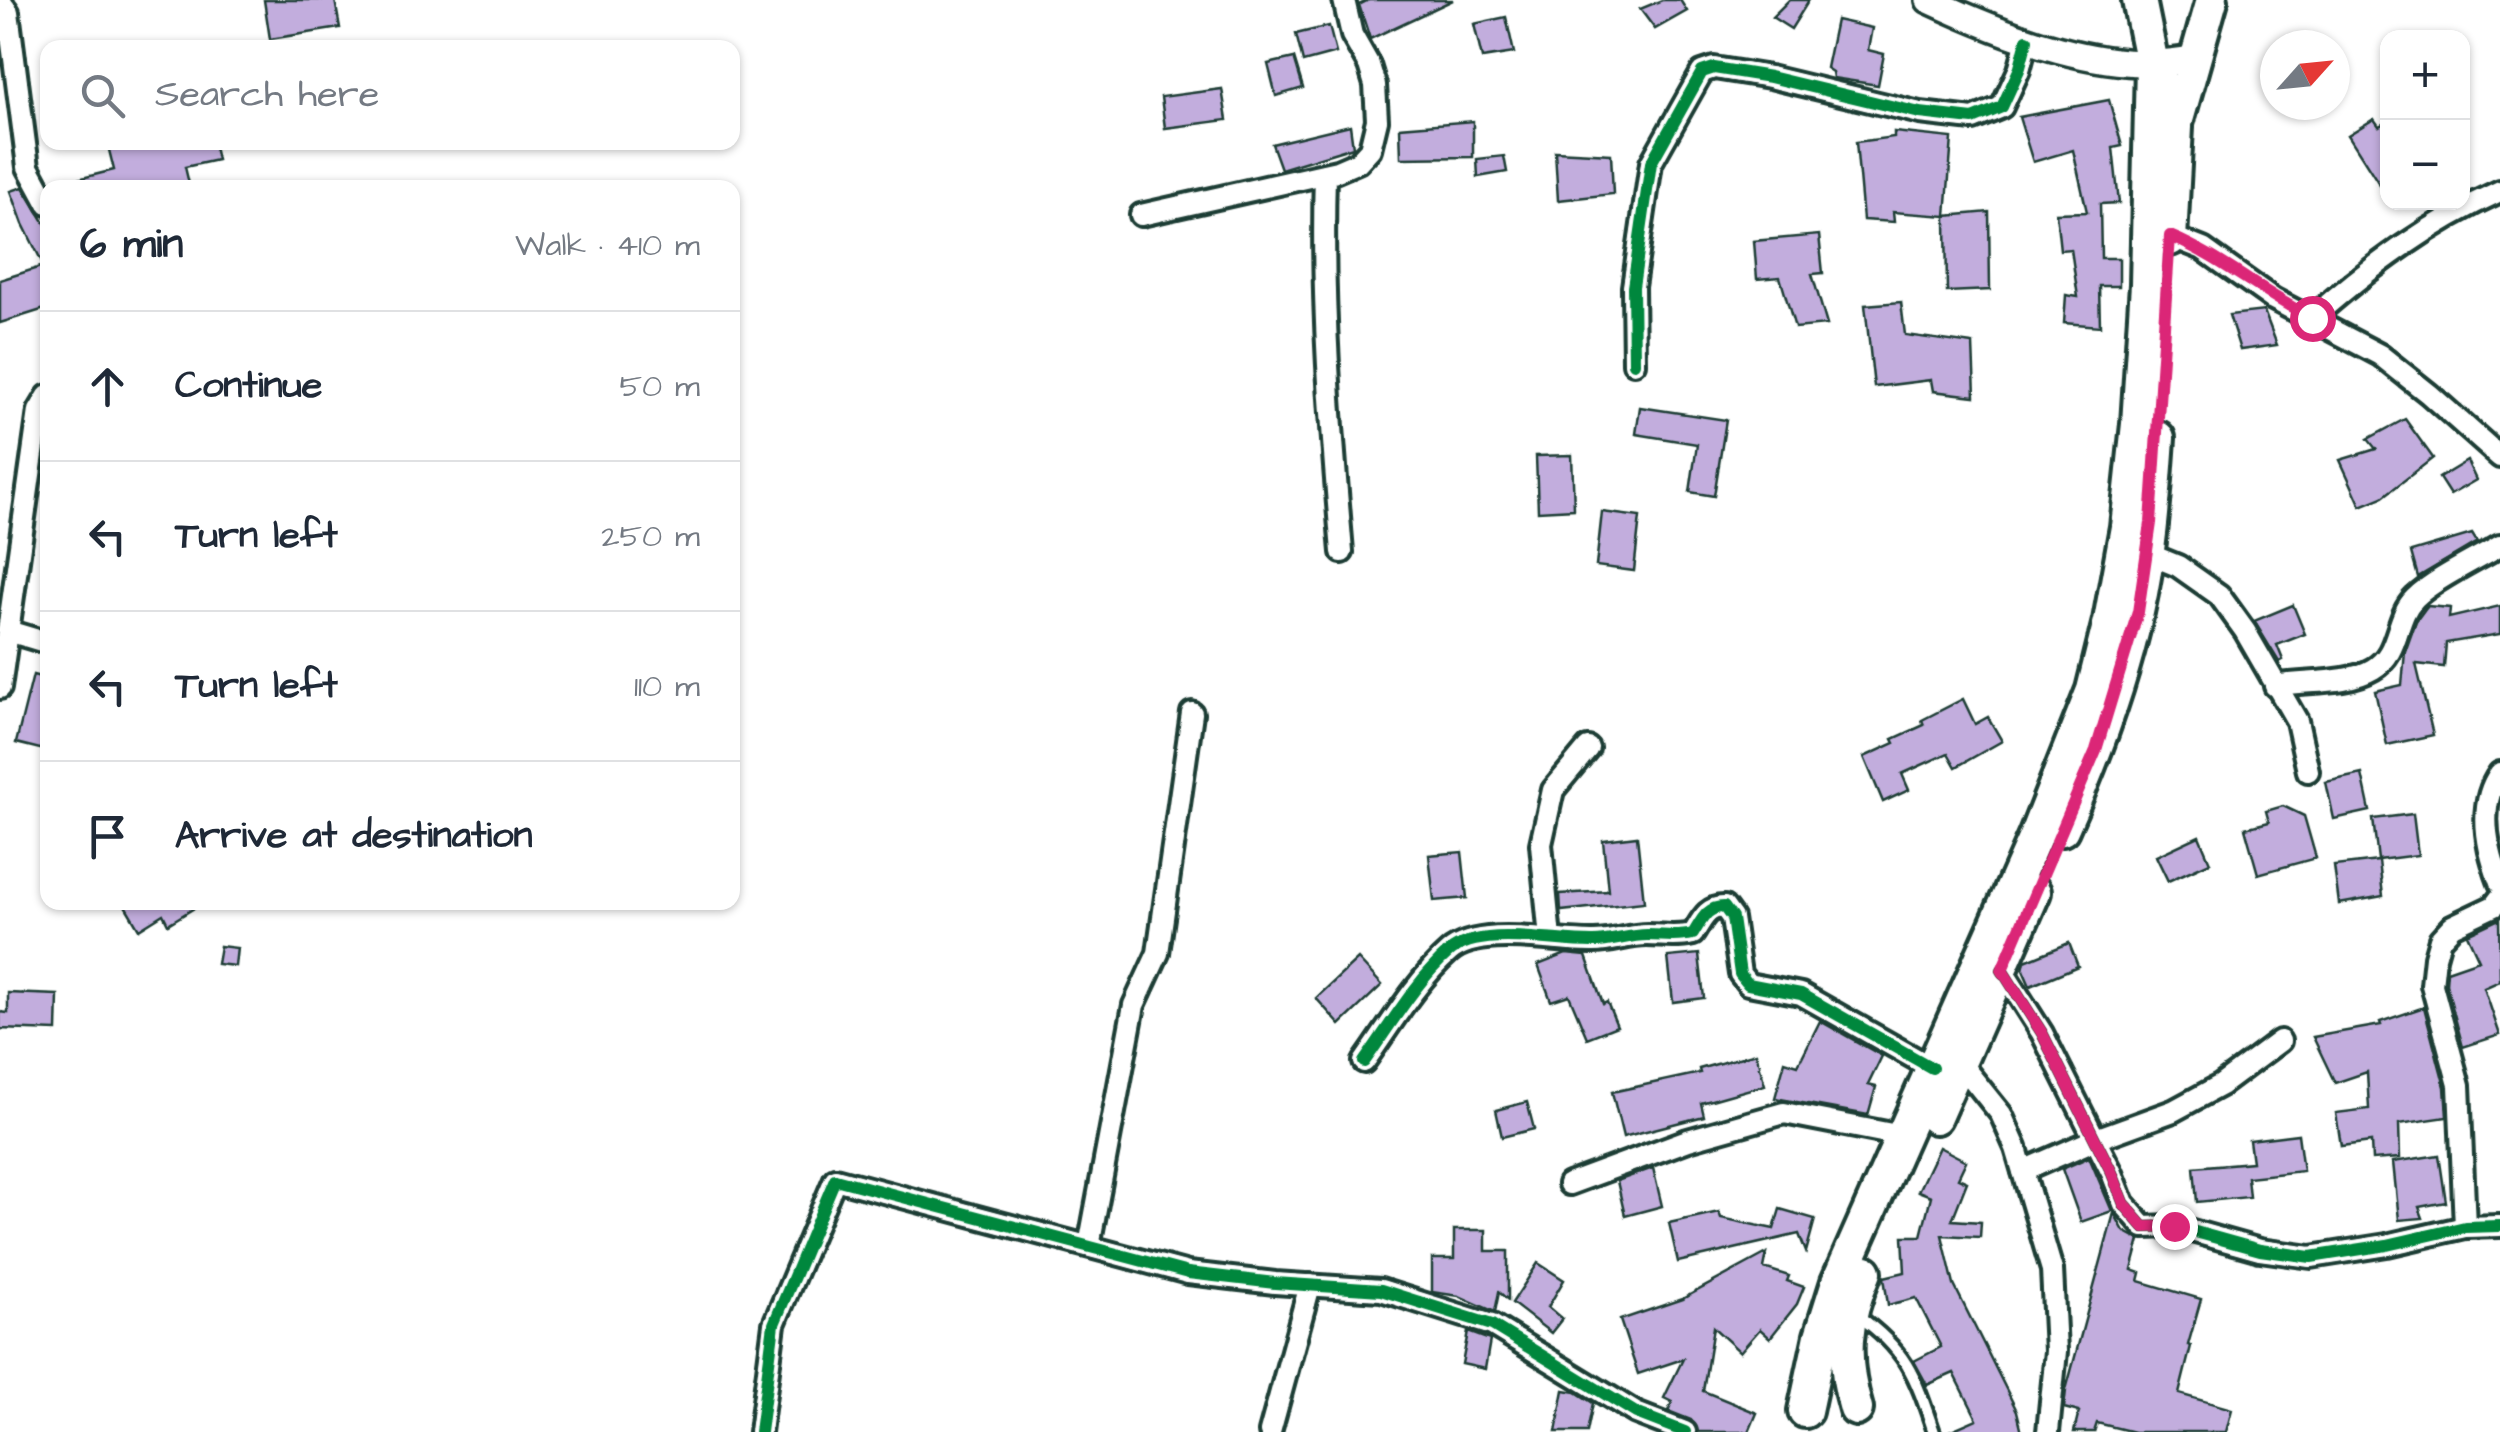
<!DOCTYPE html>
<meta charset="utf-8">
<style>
body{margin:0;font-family:"Architects Daughter",sans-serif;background:#f2f2f3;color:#1f2937}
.controls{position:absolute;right:30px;top:30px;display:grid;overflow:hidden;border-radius:20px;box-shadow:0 2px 8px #0004}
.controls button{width:90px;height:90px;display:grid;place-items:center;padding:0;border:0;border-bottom:2px solid #e0e1e3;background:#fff;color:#1f2937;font:50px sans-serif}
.compass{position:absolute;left:2260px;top:30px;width:90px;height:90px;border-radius:50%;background:#fff;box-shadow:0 2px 8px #0004;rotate:63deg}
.stop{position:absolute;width:30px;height:30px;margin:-22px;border:8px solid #db2777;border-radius:50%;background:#fff}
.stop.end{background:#db2777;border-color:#fff;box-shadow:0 2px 10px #0008}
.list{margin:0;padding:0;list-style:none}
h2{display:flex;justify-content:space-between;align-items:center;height:130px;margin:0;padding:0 40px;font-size:42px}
h2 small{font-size:32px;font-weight:400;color:#747a83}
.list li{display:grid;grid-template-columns:65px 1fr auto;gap:30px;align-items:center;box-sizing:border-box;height:150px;padding:0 40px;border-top:2px solid #e0e1e3}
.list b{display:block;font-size:38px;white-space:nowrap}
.list em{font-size:32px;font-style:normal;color:#747a83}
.icon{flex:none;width:55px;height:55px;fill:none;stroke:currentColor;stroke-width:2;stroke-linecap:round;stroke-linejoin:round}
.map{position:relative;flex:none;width:2500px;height:1432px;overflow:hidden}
.search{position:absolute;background:#fff;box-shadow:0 2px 8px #0004;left:40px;top:40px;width:700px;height:110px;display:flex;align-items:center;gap:25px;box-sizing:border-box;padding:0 35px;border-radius:20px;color:#747a83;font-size:38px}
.panel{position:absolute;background:#fff;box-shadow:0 2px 8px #0004;left:40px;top:180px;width:700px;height:730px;border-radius:20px}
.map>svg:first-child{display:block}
.building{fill:#c2addd;stroke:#1f3d34;stroke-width:2.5}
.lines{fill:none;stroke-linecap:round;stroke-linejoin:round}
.service-casing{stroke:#1f3d34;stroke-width:18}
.minor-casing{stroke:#1f3d34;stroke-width:28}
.tertiary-casing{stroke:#1f3d34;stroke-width:32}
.secondary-casing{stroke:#1f3d34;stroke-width:38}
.primary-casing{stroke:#1f3d34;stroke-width:40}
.service{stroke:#fff;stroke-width:10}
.minor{stroke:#fff;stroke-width:20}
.tertiary{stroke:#fff;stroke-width:25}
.secondary{stroke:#fff;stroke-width:30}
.primary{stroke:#fff;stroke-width:32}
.cycleway-casing{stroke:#fff;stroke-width:19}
.cycleway{stroke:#00873e;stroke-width:12}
.route{stroke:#db2777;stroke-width:12}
</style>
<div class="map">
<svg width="2500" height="1432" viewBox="0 0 2500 1432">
<rect width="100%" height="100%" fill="#fff"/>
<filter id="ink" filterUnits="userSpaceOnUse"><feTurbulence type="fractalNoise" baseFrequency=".01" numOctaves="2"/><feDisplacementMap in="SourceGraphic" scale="20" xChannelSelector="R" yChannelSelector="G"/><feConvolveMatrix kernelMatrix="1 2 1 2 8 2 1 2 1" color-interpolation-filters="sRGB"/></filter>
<g filter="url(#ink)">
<g class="building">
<path d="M264 0H335L340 28 270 39Z"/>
<path d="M1369 0H1453L1370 39 1359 5Z"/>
<path d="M1662 0H1680L1687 11 1655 29 1640 9Z"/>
<path d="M1789 0H1809L1791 29 1772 17Z"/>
<path d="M1506 17 1514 53 1482 58 1474 24Z"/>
<path d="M1836 20 1872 28 1868 50 1884 54 1878 85 1833 78 1832 72 1826 68Z"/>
<path d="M1329 26 1336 53 1303 62 1296 34Z"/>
<path d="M1294 58 1303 88 1276 96 1268 64Z"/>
<path d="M1222 89 1227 120 1165 128 1161 97Z"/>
<path d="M2109 100 2122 146 2113 148 2119 203 2100 204 2101 258H2119V286H2099L2100 326 2064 323 2066 295 2078 297 2071 249 2060 250 2056 213 2087 212 2073 150 2033 162 2019 117Z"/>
<path d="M2374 119 2379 126 2388 121V198L2348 135Z"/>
<path d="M1473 121V157L1401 158 1400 127Z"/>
<path d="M1350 125 1353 147 1281 169 1272 144Z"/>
<path d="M1894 132 1952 138 1946 216 1893 212 1894 222 1863 220 1856 142 1894 137Z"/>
<path d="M125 142H213L217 160 185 167 190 188H66V182L114 170 108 146Z"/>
<path d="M1555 151 1611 154 1613 194 1558 200Z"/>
<path d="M1504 156 1507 172 1478 177 1477 159Z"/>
<path d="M23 187 48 228V308L0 323V280L44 266 23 224 11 191Z"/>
<path d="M1989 212 1990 290 1947 292 1946 216Z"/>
<path d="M1819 235 1823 273 1812 274 1827 325 1795 328 1780 277 1757 279 1754 241Z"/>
<path d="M1901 302 1905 335 1973 344 1975 396 1933 391 1931 380 1874 387 1865 305Z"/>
<path d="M2264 311 2277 345 2240 350 2229 315Z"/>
<path d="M1640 407 1726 420 1714 496 1690 492 1697 444 1636 434Z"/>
<path d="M2405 419 2433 458 2383 497 2361 506 2340 460 2376 449 2368 439Z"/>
<path d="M1572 455 1574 509 1538 511 1536 456Z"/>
<path d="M2467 461 2476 480 2450 495 2439 478Z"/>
<path d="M1602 512 1640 517 1634 571 1596 566Z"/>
<path d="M2472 534 2477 542 2418 577 2411 552Z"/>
<path d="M2293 605 2305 634 2277 645 2283 660 2279 662 2254 621Z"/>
<path d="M2427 606 2450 608 2449 618 2500 606V634L2446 643 2444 667 2416 664 2433 735 2387 745 2375 691 2402 685 2405 652 2416 621Z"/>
<path d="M33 675 48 679V751L16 743Z"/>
<path d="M1963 699 1975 724 1988 717 2002 741 1956 767 1948 753 1902 774 1909 790 1883 802 1864 757 1895 743 1893 739 1924 725 1922 720Z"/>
<path d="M2362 774 2370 811 2334 819 2326 782Z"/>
<path d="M2283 806 2304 816 2316 858 2258 874 2245 828 2269 822 2266 811Z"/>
<path d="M2413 814 2418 855 2378 860 2373 819Z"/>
<path d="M1637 836 1644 902 1561 911 1560 894 1608 891 1603 840Z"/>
<path d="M2199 836 2210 862 2168 881 2156 856Z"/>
<path d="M1462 852 1467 898 1434 901 1429 855Z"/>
<path d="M2379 861 2383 896 2339 904 2334 866Z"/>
<path d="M123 902H204L168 924 163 914 139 929Z"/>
<path d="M2499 919 2500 981 2484 988 2500 1035 2463 1047 2446 984 2447 971 2479 960 2467 934Z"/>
<path d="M2069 943 2078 966 2030 986 2023 970 2025 961Z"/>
<path d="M220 946 237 948 235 966 217 964Z"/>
<path d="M1566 954 1586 956 1603 1004 1607 1002 1617 1026 1587 1038 1569 995 1551 1001 1538 965Z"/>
<path d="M1699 954 1704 998 1673 1002 1668 957Z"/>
<path d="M1358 959 1382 985 1340 1025 1316 998Z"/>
<path d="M8 993 58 995 57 1031 0 1029V1012L8 1013Z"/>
<path d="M2424 1007 2445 1087 2447 1117 2399 1124 2400 1158 2372 1160 2371 1142 2341 1146 2336 1113 2369 1109 2367 1072 2335 1083 2313 1037 2381 1025 2380 1022Z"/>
<path d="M1820 1021 1882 1056 1868 1085 1876 1087 1868 1115 1775 1098 1785 1061 1798 1065Z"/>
<path d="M1756 1053 1765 1085 1701 1103 1704 1116 1623 1137 1612 1092 1700 1073 1699 1069Z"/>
<path d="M1527 1102 1534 1129 1502 1137 1496 1110Z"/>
<path d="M2298 1134 2303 1171 2247 1177 2249 1197 2197 1202 2194 1167 2252 1162 2249 1140Z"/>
<path d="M1939 1147 1966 1161 1958 1178 1967 1182 1952 1220 1981 1222 1980 1237 1942 1235 1954 1285 2017 1411 2022 1432H1947L1977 1419 1954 1373 1927 1385 1925 1381 1914 1361 1941 1347 1916 1298 1888 1305 1884 1277 1905 1272 1903 1236H1921L1931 1196 1918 1191Z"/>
<path d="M2439 1155 2446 1202 2419 1207 2423 1218 2399 1220 2393 1162Z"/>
<path d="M2089 1157 2112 1211 2081 1222 2062 1169Z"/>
<path d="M1653 1168 1662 1206 1625 1216 1617 1181Z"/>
<path d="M1780 1209 1815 1219 1806 1252 1799 1234 1678 1262 1669 1223 1719 1212 1721 1218 1774 1229Z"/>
<path d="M2114 1213 2124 1231 2140 1240 2132 1270 2141 1273 2139 1281 2201 1299 2188 1345 2191 1346 2179 1394 2232 1409 2226 1432H2134L2097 1423 2094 1432H2074L2079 1412 2064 1408 2066 1390Z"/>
<path d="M1454 1230H1486V1251H1508V1300L1499 1292 1495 1312 1459 1296 1432 1292V1259H1454Z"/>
<path d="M1767 1253 1764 1268 1789 1276 1787 1281 1804 1287 1797 1304 1770 1338 1760 1329 1740 1352 1713 1327 1703 1391 1757 1413 1749 1432H1698L1691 1420 1668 1411 1672 1402 1664 1398 1683 1359 1638 1374 1620 1320 1682 1299Z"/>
<path d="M1538 1263 1564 1280 1548 1307 1562 1319 1551 1333 1512 1303Z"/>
<path d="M1468 1332 1490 1340 1485 1369 1462 1364Z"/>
<path d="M1564 1390 1576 1392 1593 1403 1587 1432H1556Z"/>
</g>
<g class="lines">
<defs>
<path id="service" d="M1857 1315C1907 1350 1915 1376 1934 1432"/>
<g id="minor">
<path d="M0 1 8 12 28 167 48 204"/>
<path d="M1325 174C1321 303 1331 423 1342 552"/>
<path d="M1141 215 1337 171 1358 162 1370 149 1377 120 1375 85 1369 65 1352 35 1344 0"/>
<path d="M2170 236 2203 249 2273 299 2380 355 2429 394 2500 457"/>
<path d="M2312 318C2370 267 2429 223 2500 191"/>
<path d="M1634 363 1633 287 1651 163 1702 72 1714 68 1770 77 1920 113 1973 119 2002 107 2019 70 2027 40"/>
<path d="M2146 553 2178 566 2219 595 2245 631 2297 721 2308 771"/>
<path d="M8 631 48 643"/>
<path d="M2275 686C2305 680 2346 685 2373 669 2401 653 2394 618 2415 598 2433 580 2477 559 2500 545"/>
<path d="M0 688 39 411 48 396"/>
<path d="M2500 773C2477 805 2487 849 2500 883"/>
<path d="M1550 939 1541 844 1553 790 1588 748"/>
<path d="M2002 970 2042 1033 2112 1173 2124 1204 2144 1227 2174 1226 2260 1250 2311 1257 2387 1245 2465 1227 2500 1226"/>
<path d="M1364 1062C1390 1026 1415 982 1449 952 1480 925 1556 943 1594 942 1612 942 1629 935 1647 935 1664 935 1676 938 1693 934 1702 920 1706 907 1724 907L1732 918 1740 974 1748 984 1801 994 1932 1068"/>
<path d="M1960 1063 2001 1114 2016 1148 2052 1270 2056 1351 2048 1432"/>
<path d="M2023 1171 2096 1139 2173 1111 2221 1085 2280 1041"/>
<path d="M1569 1184 1688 1140 1784 1113 1902 1136"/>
<path d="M2465 1227 2459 1085 2432 985 2435 957 2440 939 2452 926 2494 906 2500 898"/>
<path d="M1089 1246 1134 1005 1158 953 1192 713"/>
<path d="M760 1432 774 1324 835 1179 1188 1273 1275 1283 1381 1290 1492 1325 1636 1413 1685 1432"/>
<path d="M1270 1432 1310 1285"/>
</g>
<path id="tertiary" d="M1929 0C2004 35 2111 78 2195 58"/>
<path id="secondary" d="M2176 127 2212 0"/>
<g id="primary">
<path d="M2154 68 2171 101 2176 127 2170 239"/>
<path d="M2062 829C2093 760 2120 687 2137 612 2150 556 2154 495 2158 438"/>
<path d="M1935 1117 2034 892"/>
<path d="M1856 1409C1841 1359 1844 1320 1865 1272"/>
<path d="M1805 1411 1821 1336 1838 1282 2035 837 2093 690 2110 621 2127 527 2138 424 2147 284 2152 64 2139 0"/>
</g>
</defs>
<use href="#service" class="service-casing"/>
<use href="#minor" class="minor-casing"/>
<use href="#tertiary" class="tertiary-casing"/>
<use href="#secondary" class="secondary-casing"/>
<use href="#primary" class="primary-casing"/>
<use href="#service" class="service"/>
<use href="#minor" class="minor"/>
<use href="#tertiary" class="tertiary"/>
<use href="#secondary" class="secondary"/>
<use href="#primary" class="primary"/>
<defs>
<g id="cycleway">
<path d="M1634 363 1633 287 1651 163 1702 72 1714 68 1770 77 1920 113 1973 119 2002 107 2019 70 2027 40"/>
<path d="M2002 970 2042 1033 2112 1173 2124 1204 2144 1227 2174 1226 2260 1250 2311 1257 2387 1245 2465 1227 2500 1226"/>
<path d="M1364 1062C1390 1026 1415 982 1449 952 1480 925 1556 943 1594 942 1612 942 1629 935 1647 935 1664 935 1676 938 1693 934 1702 920 1706 907 1724 907L1732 918 1740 974 1748 984 1801 994 1932 1068"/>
<path d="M760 1432 774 1324 835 1179 1188 1273 1275 1283 1381 1290 1492 1325 1636 1413 1685 1432"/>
</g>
</defs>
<use href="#cycleway" class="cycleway-casing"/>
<use href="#cycleway" class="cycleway"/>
</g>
</g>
<g class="lines" filter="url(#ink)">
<path class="route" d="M2174 1226 2144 1227 2124 1204 2112 1173 2042 1033 2002 970 2096 750 2138 612 2151 523 2170 236C2221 257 2263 294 2312 318"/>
</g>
</svg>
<div class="controls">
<button>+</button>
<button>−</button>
</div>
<svg class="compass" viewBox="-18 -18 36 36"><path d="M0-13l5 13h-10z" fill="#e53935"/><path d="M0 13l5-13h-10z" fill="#747a83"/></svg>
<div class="stop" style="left:2312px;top:318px"></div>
<div class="stop end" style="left:2174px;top:1226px"></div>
<div class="search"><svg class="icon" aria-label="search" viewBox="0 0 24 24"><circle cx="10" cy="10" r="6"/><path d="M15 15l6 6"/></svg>Search here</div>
<section class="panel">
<h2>6 min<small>Walk · 410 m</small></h2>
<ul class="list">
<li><svg class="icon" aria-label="ahead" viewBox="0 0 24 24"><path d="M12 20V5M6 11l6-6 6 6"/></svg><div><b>Continue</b></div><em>50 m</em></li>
<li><svg class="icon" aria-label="left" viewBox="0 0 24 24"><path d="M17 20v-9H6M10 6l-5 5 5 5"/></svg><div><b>Turn left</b></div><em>250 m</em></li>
<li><svg class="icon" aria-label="left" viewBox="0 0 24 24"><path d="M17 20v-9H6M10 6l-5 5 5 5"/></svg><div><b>Turn left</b></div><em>110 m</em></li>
<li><svg class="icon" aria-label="arrive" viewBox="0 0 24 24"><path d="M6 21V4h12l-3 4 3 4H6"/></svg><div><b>Arrive at destination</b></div></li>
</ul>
</section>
</div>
